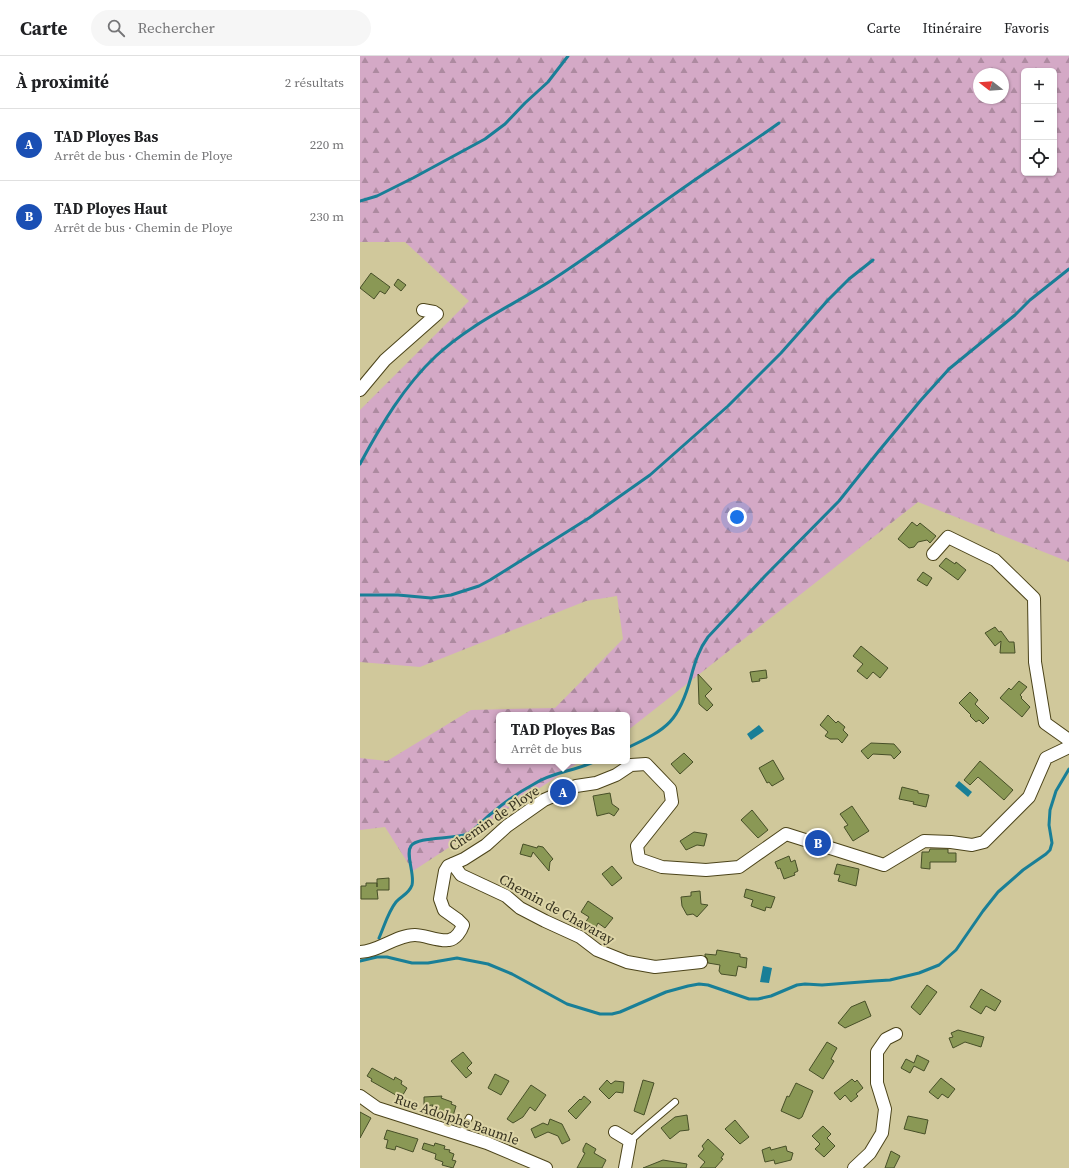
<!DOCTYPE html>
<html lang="fr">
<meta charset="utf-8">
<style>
body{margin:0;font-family:"Source Serif 4",serif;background:#f6f6f6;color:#202124}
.controls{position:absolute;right:12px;top:12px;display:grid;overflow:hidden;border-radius:6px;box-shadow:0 1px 3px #0004}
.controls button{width:36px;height:36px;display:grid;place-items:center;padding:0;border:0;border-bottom:1px solid #e0e0e0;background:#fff;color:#202124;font:20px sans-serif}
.compass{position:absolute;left:613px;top:12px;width:36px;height:36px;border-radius:50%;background:#fff;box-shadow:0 1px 3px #0004;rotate:287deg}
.you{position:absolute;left:377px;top:461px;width:14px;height:14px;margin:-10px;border:3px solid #fff;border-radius:50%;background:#1a73e8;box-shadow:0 0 0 6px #1a73e833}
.badge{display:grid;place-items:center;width:26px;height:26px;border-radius:50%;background:#db2777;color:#fff;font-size:13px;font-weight:700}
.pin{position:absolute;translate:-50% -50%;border:2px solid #fff;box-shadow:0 1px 4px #0006}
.popup{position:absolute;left:136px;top:656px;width:134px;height:52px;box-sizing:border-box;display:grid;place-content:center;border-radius:6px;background:#fff;filter:drop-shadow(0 1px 3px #0005);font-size:13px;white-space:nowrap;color:#757577}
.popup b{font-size:15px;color:#202124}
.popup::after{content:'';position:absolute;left:50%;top:100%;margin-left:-8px;border:8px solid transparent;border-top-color:#fff}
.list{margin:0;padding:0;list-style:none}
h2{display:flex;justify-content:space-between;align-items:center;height:52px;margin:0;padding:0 16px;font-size:17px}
h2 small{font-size:13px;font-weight:400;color:#757577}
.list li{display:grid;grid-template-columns:26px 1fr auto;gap:12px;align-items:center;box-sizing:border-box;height:72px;padding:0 16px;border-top:1px solid #e0e0e0}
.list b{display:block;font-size:15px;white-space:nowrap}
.list p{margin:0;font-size:13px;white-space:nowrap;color:#757577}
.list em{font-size:13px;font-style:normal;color:#757577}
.icon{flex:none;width:22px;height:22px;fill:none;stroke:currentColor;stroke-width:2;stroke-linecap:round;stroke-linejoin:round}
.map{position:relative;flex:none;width:709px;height:1112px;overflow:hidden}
header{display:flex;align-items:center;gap:24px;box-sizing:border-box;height:56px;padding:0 20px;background:#fff;border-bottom:1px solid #e0e0e0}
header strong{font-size:19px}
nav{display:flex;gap:22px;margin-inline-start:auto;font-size:14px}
.search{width:280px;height:36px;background:#f6f6f6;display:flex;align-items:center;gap:10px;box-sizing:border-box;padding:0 14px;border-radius:22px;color:#757577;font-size:15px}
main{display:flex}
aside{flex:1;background:#fff}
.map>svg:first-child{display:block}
.forest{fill:url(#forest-firs);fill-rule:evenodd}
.water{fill:#197f97}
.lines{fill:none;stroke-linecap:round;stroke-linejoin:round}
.stream{stroke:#197f97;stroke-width:3}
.building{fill:#8a9855;stroke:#474f28}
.lane-casing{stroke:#4c441a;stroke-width:8}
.street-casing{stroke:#4c441a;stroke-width:14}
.lane{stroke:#fff;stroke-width:6}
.street{stroke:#fff;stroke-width:12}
.labels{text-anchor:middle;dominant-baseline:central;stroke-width:4;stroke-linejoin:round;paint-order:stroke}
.street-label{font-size:14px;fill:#35311f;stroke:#ddd5a7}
</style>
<header>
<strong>Carte</strong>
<div class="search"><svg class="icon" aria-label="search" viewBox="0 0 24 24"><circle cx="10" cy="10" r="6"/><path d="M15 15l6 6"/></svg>Rechercher</div>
<nav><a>Carte</a><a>Itinéraire</a><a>Favoris</a></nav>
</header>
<main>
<aside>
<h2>À proximité<small>2 résultats</small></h2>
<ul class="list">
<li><span class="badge" style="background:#1a4fb4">A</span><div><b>TAD Ployes Bas</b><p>Arrêt de bus · Chemin de Ploye</p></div><em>220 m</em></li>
<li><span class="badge" style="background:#1a4fb4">B</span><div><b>TAD Ployes Haut</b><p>Arrêt de bus · Chemin de Ploye</p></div><em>230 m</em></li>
</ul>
</aside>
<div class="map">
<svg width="709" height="1112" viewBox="0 0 709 1112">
<defs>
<pattern id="forest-firs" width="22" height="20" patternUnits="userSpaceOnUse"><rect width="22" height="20" fill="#d4a9c6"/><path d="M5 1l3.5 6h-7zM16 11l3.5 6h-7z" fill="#ad8aa0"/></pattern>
</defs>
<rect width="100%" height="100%" fill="#d0c89b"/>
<path class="forest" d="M0 0H709V506L558 446 267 675V659H139V705H221L53 815 25 771 0 774V702L27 705 111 654 195 652 263 583 257 540 226 545 60 611 0 606V354L109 245 45 186H0ZM664 15H694V117H664ZM619 18H643V42H619Z"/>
<g class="water">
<path d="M399 669 404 675 391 684 387 678Z"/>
<path d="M599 725 612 736 608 741 595 730Z"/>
<path d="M403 910 412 912 409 927 400 926Z"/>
</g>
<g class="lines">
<g class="stream">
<path d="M0 145 17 140 53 122 125 83 145 68 165 47 188 26 208 0"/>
<path d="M0 408C21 369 44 330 76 300 111 267 156 248 195 222 241 192 284 159 329 128 359 107 390 88 419 67"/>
<path d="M0 539H38L71 542 91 539 119 530 130 524 229 462 290 419 368 350 421 297 468 244 489 223 513 204"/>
<path d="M267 692C308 673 319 665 331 621 335 606 339 593 348 581L405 520 479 445 518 396 561 344 589 313 655 259 670 244 709 213"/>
<path d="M19 882C24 871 28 856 36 846 41 840 49 838 52 829 55 818 45 798 51 790 58 780 95 784 109 777 117 772 124 763 132 757 145 746 159 736 174 728 186 720 200 717 214 713 221 711 229 708 236 705"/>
<path d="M0 905 17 901H27L52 907H68L97 902 128 908 152 918 207 948 240 958H252L260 956 306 936 328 930 339 928 348 929 389 943H398L411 940 437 929 445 928 462 929 514 925 530 924 559 917 579 909 596 894 623 855 638 836 663 814 686 798 690 794 692 787 689 769 690 754 696 735 709 713"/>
</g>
</g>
<g class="building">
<path d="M11 217 30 231 25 238 20 235 14 243 0 232Z"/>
<path d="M38 223 46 229 41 235 34 229Z"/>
<path d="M552 466 557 470 560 467 576 480 570 487 567 484 558 486 554 491 549 492 538 483Z"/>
<path d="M586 502 595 508 596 506 606 514 598 524 579 510Z"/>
<path d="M563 516 572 522 567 530 557 524Z"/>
<path d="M635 571 639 576 641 575 649 586H654L655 597H640L641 585 635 590 625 577Z"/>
<path d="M501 590 528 612 520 622 513 616 507 623 497 615 503 608 493 600Z"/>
<path d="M406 614 407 622 399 623 400 625 392 626 390 616Z"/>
<path d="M338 618 352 633 345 640 353 649 347 655 339 648Z"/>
<path d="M659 625 667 631 660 639 662 641 661 642 670 651 662 661 640 642 649 632 651 634Z"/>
<path d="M610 636 618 644 615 648 629 662 623 668 619 664 616 666 610 660 611 659 599 647Z"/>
<path d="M468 659 476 667 478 665 485 671 483 674 488 679 482 687 478 683H470L465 680 468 676 460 669Z"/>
<path d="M511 687 534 688 541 696 534 703 531 699 513 698 508 703 501 695Z"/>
<path d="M324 697 333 706 320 718 311 708Z"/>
<path d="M413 704 424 723 412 730 409 726 407 727 399 712Z"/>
<path d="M620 705 653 734 644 744 618 721 610 729 604 724Z"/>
<path d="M542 731 558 735V737L569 739 566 751 553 748 554 746 539 743Z"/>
<path d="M250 737 252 748 259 753 254 760 249 757 237 760 233 740Z"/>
<path d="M492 750 509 775 493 785 484 771 488 769 480 758Z"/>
<path d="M392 754 408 774 398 782 381 764Z"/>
<path d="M334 776 347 778 344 790 337 789 326 794 320 785Z"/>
<path d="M163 788 177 792 178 790 183 791 193 803 190 806 189 815 173 796 171 801 160 798Z"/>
<path d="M570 793H588V797H596V806H570V813L561 812 562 796H569Z"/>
<path d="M429 800 431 806 435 804 438 815 434 817 435 819 424 823 420 812 418 813 415 806Z"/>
<path d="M477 808 499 813 496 830 478 825 480 819 474 818Z"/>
<path d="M252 810 262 822 252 830 242 818Z"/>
<path d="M29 822V834H17L18 843H1V830H6V827H17V831V823Z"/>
<path d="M386 833 415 841 411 852 406 851 405 855 391 850 393 844 384 841Z"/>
<path d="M340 835 341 848 348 849 337 861 333 858 327 859 322 850 321 841 331 840V836Z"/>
<path d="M228 845 253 862 245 872 238 867 235 873 225 867 229 861 221 856Z"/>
<path d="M357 894 380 898V901L387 902 386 912 378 910 376 920 361 918 359 915 360 909 348 907 347 902 345 900V898L356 899Z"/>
<path d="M567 929 577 936 560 959 551 951Z"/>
<path d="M621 933 641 945 635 955 626 950 621 958 610 951Z"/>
<path d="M505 945 511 960 485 972 478 967 491 951Z"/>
<path d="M598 974 624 981 621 991 605 986 593 992 589 982 593 981 591 977Z"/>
<path d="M467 986 477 992 471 1003 474 1005 463 1023 449 1014Z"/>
<path d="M103 996 112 1007 107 1012 112 1017 106 1022 91 1005Z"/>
<path d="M557 999 569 1005 564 1015 554 1010 550 1017 541 1012 546 1003 554 1007Z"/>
<path d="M12 1012 34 1024 35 1021 42 1025 41 1028 47 1032 41 1042 11 1025 12 1023 7 1020Z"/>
<path d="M135 1018 149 1025 141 1039 128 1032Z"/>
<path d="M581 1022 595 1033 588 1042 582 1038 578 1043 569 1036Z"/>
<path d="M492 1023 495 1026 497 1024 503 1032 496 1038 498 1040 491 1046 485 1039 480 1044 474 1037Z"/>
<path d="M247 1024 251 1028 255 1025 264 1026 263 1037 256 1036 249 1043 239 1033Z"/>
<path d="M283 1024 294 1027 284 1059 274 1055Z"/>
<path d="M436 1027 453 1035 442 1061 439 1063 421 1055 427 1040 429 1041Z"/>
<path d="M171 1029 186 1039 175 1055 170 1051 163 1061 153 1067 147 1063Z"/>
<path d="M82 1040 81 1042 92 1046 91 1048 96 1050 93 1060 71 1053 73 1049 64 1050V1041Z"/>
<path d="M224 1040 231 1046 216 1063 208 1055 220 1043 221 1044Z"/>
<path d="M0 1056 11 1062 0 1082Z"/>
<path d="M327 1059 329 1074 320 1075 310 1083 301 1072 315 1061Z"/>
<path d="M548 1060 568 1064 565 1078 544 1073Z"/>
<path d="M190 1063 202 1068 210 1084 202 1088 198 1080 188 1076 175 1082 171 1073 183 1067 188 1069Z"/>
<path d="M375 1064 389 1081 380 1088 365 1073Z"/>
<path d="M463 1070 471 1078 467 1082 475 1090 464 1101 455 1093 460 1088 452 1080Z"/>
<path d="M27 1074 58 1083 53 1096 36 1090 35 1094 26 1092 28 1084 24 1083Z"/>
<path d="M348 1083 364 1098 361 1102 363 1103 355 1112H340L345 1106 338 1100 344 1093 342 1090Z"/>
<path d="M64 1087 74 1090 75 1087 85 1090 84 1093 90 1094 89 1096 94 1098 92 1104 96 1105 93 1112 82 1109 83 1106 75 1103 76 1098 62 1093Z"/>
<path d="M226 1087 236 1093 234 1097 246 1104 242 1112H217L225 1097 223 1096V1093Z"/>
<path d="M426 1090 427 1095 433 1097 431 1104 415 1108 414 1104 405 1106 402 1094 410 1091 411 1094Z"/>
<path d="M531 1095 540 1100 534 1112H525Z"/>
<path d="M303 1104 327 1108 326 1112H283Z"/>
</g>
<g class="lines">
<defs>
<g id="lane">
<path d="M101 1078 109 1062"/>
<path d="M270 1085 281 1075 315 1046"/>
</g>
<g id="street">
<path d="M0 334 25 304 77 258 74 256 63 254"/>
<path d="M573 498 588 481 635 504 674 542 675 606 685 667 709 684"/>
<path d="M93 808 101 819 146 840 160 852 185 865 220 881 237 894 267 906 295 911 341 906"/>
<path d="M0 896C18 896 36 879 55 879 64 879 81 886 89 884 96 883 101 875 103 869L98 864 84 854 80 843 85 815 88 810 104 803 126 789 147 770 184 744 216 730 236 727 256 719 271 709 286 708 310 733 312 746 277 790 279 803 302 811 346 814 379 811 426 778 524 809 564 785 591 786 612 789 624 786 669 741 686 702 709 691"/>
<path d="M0 1040 17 1052 127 1087 186 1112"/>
<path d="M255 1076 270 1085 265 1112"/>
<path d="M494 1112 510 1097 522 1077 525 1053 517 1027V996L526 983 536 978"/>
</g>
</defs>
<use href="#lane" class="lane-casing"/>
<use href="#street" class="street-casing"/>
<use href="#lane" class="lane"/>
<use href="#street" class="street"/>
</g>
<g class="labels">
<g class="street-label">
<text transform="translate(134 762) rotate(-34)">Chemin de Ploye</text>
<text transform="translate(197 853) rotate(29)">Chemin de Chavaray</text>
<text transform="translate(97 1063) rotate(19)">Rue Adolphe Baumle</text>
</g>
</g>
</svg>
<div class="controls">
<button>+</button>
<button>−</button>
<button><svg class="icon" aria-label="locate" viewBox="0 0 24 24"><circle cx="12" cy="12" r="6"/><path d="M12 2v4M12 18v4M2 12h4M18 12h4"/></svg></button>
</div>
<svg class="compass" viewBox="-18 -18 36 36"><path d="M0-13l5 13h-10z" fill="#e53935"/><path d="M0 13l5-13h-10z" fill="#757577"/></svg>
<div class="you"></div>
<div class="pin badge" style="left:203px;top:736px;background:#1a4fb4">A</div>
<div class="popup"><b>TAD Ployes Bas</b>Arrêt de bus</div>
<div class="pin badge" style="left:458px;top:787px;background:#1a4fb4">B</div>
</div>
</main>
